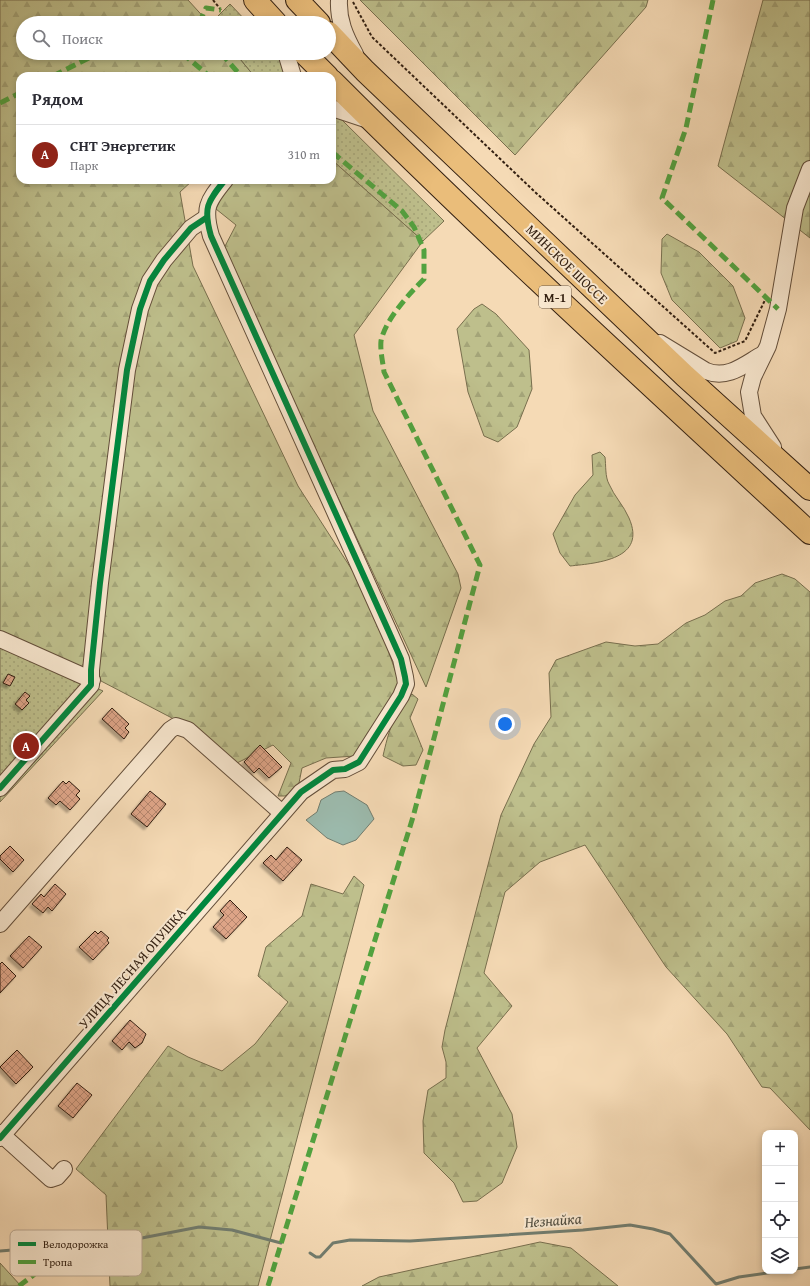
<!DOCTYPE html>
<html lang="ru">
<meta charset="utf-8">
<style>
body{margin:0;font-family:"Gentium Book Plus",serif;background:#f7f7f7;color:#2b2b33}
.controls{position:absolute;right:12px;bottom:12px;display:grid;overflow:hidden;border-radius:8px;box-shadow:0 2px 6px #0003}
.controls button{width:36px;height:36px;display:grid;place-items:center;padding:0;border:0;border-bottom:1px solid #e1e1e2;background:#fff;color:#2b2b33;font:20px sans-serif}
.you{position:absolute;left:505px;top:724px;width:14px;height:14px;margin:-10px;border:3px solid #fff;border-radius:50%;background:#1a73e8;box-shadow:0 0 0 6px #1a73e833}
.badge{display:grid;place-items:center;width:26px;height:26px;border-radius:50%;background:#8f2418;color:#fff;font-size:13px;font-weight:700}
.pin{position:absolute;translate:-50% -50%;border:2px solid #fff;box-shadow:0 1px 4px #0006}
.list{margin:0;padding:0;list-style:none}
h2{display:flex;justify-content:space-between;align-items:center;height:52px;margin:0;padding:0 16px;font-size:17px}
h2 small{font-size:13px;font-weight:400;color:#7c7c81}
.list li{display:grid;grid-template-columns:26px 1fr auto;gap:12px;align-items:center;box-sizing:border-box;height:60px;padding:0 16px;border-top:1px solid #e1e1e2}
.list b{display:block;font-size:15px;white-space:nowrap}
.list p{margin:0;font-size:13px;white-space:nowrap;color:#7c7c81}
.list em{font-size:13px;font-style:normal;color:#7c7c81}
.icon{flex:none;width:22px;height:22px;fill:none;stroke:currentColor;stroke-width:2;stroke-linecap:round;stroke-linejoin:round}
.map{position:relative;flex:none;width:810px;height:1286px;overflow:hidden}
.search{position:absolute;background:#fff;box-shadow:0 2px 6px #0003;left:16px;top:16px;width:320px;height:44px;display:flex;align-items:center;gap:10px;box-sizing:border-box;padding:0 14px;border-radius:22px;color:#7c7c81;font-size:15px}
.panel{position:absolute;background:#fff;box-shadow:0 2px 6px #0003;left:16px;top:72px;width:320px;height:112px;border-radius:12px}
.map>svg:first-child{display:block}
.grass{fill:url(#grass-dots);stroke:#786f4e}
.forest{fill:url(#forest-firs);stroke:#786f4e}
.water{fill:#9cbbae;stroke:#727d6f}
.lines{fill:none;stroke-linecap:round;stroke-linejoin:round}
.stream{stroke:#727d6f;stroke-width:3}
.building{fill:url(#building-cross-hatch);stroke:#321f11;filter:url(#shadow)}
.minor-casing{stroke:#634e3a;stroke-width:18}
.highway-casing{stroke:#321f11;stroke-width:24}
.path{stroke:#321f11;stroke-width:2;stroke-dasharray:3 2;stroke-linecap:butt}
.minor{stroke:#f8e7cf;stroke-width:16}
.highway{stroke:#eabd7a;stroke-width:22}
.quiet{stroke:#52a23f;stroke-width:5;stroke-dasharray:10 5;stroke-linecap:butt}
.cycleway-casing{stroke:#f8e7cf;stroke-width:8}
.cycleway{stroke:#00873e;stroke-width:6}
.labels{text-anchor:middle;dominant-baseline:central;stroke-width:4;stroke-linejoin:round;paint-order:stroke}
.shield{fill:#f8e7cf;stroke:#6d5b4a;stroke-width:1}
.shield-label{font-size:13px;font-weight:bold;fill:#321f11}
.street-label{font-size:14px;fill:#321f11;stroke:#f8e7cf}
.water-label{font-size:15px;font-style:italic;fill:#524e40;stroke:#f8e7cf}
.key{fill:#f8e7cf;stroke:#bdab96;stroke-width:1}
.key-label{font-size:11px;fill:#321f11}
</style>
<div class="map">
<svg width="810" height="1286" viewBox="0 0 810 1286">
<defs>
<pattern id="grass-dots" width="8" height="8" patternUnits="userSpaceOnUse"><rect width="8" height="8" fill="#bebf8c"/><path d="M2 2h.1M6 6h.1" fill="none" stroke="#a4a478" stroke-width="1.8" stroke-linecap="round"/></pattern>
<pattern id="forest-firs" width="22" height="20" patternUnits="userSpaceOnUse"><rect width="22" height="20" fill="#bebf8c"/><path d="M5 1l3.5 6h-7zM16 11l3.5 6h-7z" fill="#a4a478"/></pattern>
<pattern id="building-cross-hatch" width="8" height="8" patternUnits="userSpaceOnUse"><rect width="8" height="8" fill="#dda487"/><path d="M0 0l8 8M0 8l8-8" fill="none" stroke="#b4856d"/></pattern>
<filter id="shadow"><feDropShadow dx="-3" dy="3" stdDeviation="1" flood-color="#0004"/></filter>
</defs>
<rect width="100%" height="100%" fill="#f5dab5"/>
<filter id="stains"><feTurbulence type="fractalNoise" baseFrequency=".005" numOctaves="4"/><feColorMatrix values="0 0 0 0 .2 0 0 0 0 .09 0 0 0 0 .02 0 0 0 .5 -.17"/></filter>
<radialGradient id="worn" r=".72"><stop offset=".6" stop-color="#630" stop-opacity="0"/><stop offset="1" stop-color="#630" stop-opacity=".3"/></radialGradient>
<g class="grass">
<path d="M230 4 248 23H211Z"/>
<path d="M235 53H277L284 62 288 76H254Z"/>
<path d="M332 114 342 120 444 221 423 241 332 160Z"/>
<path d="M0 644 103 691 0 802Z"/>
</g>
<g class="forest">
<path d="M0 0H188L209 23H23V53H235L254 76H20V180H193L180 192 193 266 298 486 354 573 378 620 399 682 394 697 355 756 326 758 302 768 298 788 285 796H278L291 763 273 745 233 765 193 729 101 681 93 653 79 669 0 632Z"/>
<path d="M360 0H648L646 7 515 155Z"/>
<path d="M763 0H810V238L718 166Z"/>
<path d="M332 160 423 241 354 335 373 411 458 574 461 588 426 687 223 250 236 225 216 209 225 190 236 180H332Z"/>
<path d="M667 234 699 252 733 286 745 318 737 341 720 348 672 300 661 273 662 239Z"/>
<path d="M482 304 496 314 529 350 532 389 517 427 498 442 484 436 468 392 457 329 474 309Z"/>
<path d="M600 452 605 457C606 465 605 477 609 484 614 496 624 506 629 518 647 559 599 563 570 566L560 553 553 534 575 495 593 475 592 455Z"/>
<path d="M782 574 795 579 810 592V1130L770 1088 762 1087 727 1034 666 967 585 845 540 862 505 892 484 973 512 1006 477 1048 512 1114 517 1147 502 1183 477 1201 463 1202 454 1183 424 1153 423 1121 428 1090 446 1078V1062L442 1047 445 1030 501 815 534 744 551 717 549 673 556 660 606 642 635 646 658 644 686 623 705 615 725 601 741 596 755 583Z"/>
<path d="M412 694 418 699 410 718 423 750 416 765 403 766 383 756C388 734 394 710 412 694Z"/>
<path d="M354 876 364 885 258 1286H110L106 1195 76 1169 168 1046 188 1057 222 1071 255 1044 288 1002 258 976 266 947 302 916 311 884 343 894Z"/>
<path d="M540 1242 571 1248 618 1286H362L379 1277Z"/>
<path d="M0 1263 21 1286H0Z"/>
</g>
<path class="water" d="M344 791 367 805 374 819 356 840 343 845 327 838 306 820 317 812 321 800 335 792Z"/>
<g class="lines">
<g class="stream">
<path d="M0 1251 25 1249 59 1240 95 1247 199 1227 232 1230 281 1243"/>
<path d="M310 1253 316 1257H320L333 1243 350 1240 410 1241 583 1230 630 1225 653 1229 670 1234 716 1284 739 1277 781 1271"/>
<path d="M795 1269 810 1267"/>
</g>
</g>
<g class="building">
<path d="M8 674 15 677 10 686 3 683Z"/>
<path d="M25 692 30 696 26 700 29 703 22 710 15 704Z"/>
<path d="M112 708 129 724 125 728 129 732 124 739 102 719Z"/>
<path d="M260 745 282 767 269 778 259 768 254 773 244 762Z"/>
<path d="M63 781 66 784 69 781 80 791 76 795 80 799 70 810 60 801 56 805 48 798Z"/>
<path d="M150 791 166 804 147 827 131 814Z"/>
<path d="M10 846 24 860 13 872 0 859V856Z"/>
<path d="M287 847 302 860 283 881 263 863 271 855 276 860Z"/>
<path d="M55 884 66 894 52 911 48 907 43 913 32 904 41 894 44 897Z"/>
<path d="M230 900 247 917 226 939 213 927 224 915 220 911Z"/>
<path d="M95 931 98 934 101 931 109 938 107 940 109 943 93 960 79 947Z"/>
<path d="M29 936 42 947 23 968 10 956Z"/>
<path d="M2 962 16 976 0 993V964Z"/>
<path d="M130 1020 146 1034 142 1043 135 1048 129 1042 122 1050 112 1041Z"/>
<path d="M17 1050 33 1067 16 1084 0 1067Z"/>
<path d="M77 1083 92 1095 73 1118 58 1106Z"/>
</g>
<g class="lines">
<defs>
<g id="minor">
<path d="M339 0C338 20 345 36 355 54"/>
<path d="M286 53 293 76"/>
<path d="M332 108 368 120"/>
<path d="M660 343 706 371C728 380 745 364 763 354"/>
<path d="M773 447 753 416 749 392 753 377 768 346 778 309 795 208 810 169"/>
<path d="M0 639 92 680"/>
<path d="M0 788 91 685V670L100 583 127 370 140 309 150 281 164 260 191 228 206 218"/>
<path d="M0 924 170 730 176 726 188 730 282 813"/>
<path d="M0 1133 51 1179 57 1177 64 1169"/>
<path d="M0 1138 301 792 333 770 345 769 359 762 401 696 406 684 405 677 401 659 389 632 211 236C203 208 207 202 225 180"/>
</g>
<g id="highway">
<path d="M255 0 276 23"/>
<path d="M297 0 319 23"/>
<path d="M329 33 365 71 685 376 810 489"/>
<path d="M304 53 327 76"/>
<path d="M332 81C487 236 649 384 810 533"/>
</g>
</defs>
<use href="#minor" class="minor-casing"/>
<use href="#highway" class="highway-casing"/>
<g class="path">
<path d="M213 0 221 10"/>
<path d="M353 2 372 37 535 192 715 353 745 341 766 298"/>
</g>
<use href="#minor" class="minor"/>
<use href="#highway" class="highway"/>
<g class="quiet">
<path d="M713 0 686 128 662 198 778 309"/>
<path d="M199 23 206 8 221 10"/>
<path d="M182 53 209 76"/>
<path d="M221 53 241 76"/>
<path d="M53 76 99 53"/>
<path d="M0 103 20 93"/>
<path d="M19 1286 40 1270"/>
<path d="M268 1286 413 817 480 565 384 372C383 363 380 351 381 341 385 320 409 294 424 279V250L414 227 402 211 332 152"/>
</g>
<defs>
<g id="cycleway">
<path d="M0 788 91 685V670L100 583 127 370 140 309 150 281 164 260 191 228 206 218"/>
<path d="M0 1138 301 792 333 770 345 769 359 762 401 696 406 684 405 677 401 659 389 632 211 236C203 208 207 202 225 180"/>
</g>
</defs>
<use href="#cycleway" class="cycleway-casing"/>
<use href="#cycleway" class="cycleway"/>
</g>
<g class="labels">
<rect class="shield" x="539" y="286" width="32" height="22" rx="3"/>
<g class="shield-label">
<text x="555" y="297">М-1</text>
</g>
<g class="street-label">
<text transform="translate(567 264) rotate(44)">МИНСКОЕ ШОССЕ</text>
<text transform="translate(132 968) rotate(-49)">УЛИЦА ЛЕСНАЯ ОПУШКА</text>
</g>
<g class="water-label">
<text transform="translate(553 1220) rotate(-4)">Незнайка</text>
</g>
</g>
<rect x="10" y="1230" width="132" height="46" rx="6" class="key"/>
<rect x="18" y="1242" width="18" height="4" fill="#00873e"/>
<rect x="18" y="1260" width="18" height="4" fill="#52a23f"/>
<g class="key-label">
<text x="43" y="1248">Велодорожка</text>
<text x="43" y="1266">Тропа</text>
</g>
<rect width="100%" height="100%" filter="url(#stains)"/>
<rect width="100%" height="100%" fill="url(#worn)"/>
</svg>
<div class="controls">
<button>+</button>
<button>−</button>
<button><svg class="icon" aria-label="locate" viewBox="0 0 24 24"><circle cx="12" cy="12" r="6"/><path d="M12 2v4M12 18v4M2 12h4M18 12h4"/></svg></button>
<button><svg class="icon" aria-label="layers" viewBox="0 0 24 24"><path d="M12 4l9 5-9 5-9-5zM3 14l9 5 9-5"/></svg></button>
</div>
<div class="you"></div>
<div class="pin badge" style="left:26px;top:746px">A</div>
<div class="search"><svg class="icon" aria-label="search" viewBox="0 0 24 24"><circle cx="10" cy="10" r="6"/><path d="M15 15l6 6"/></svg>Поиск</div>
<section class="panel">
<h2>Рядом<small></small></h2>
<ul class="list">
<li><span class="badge">A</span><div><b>СНТ Энергетик</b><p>Парк</p></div><em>310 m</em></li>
</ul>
</section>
</div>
